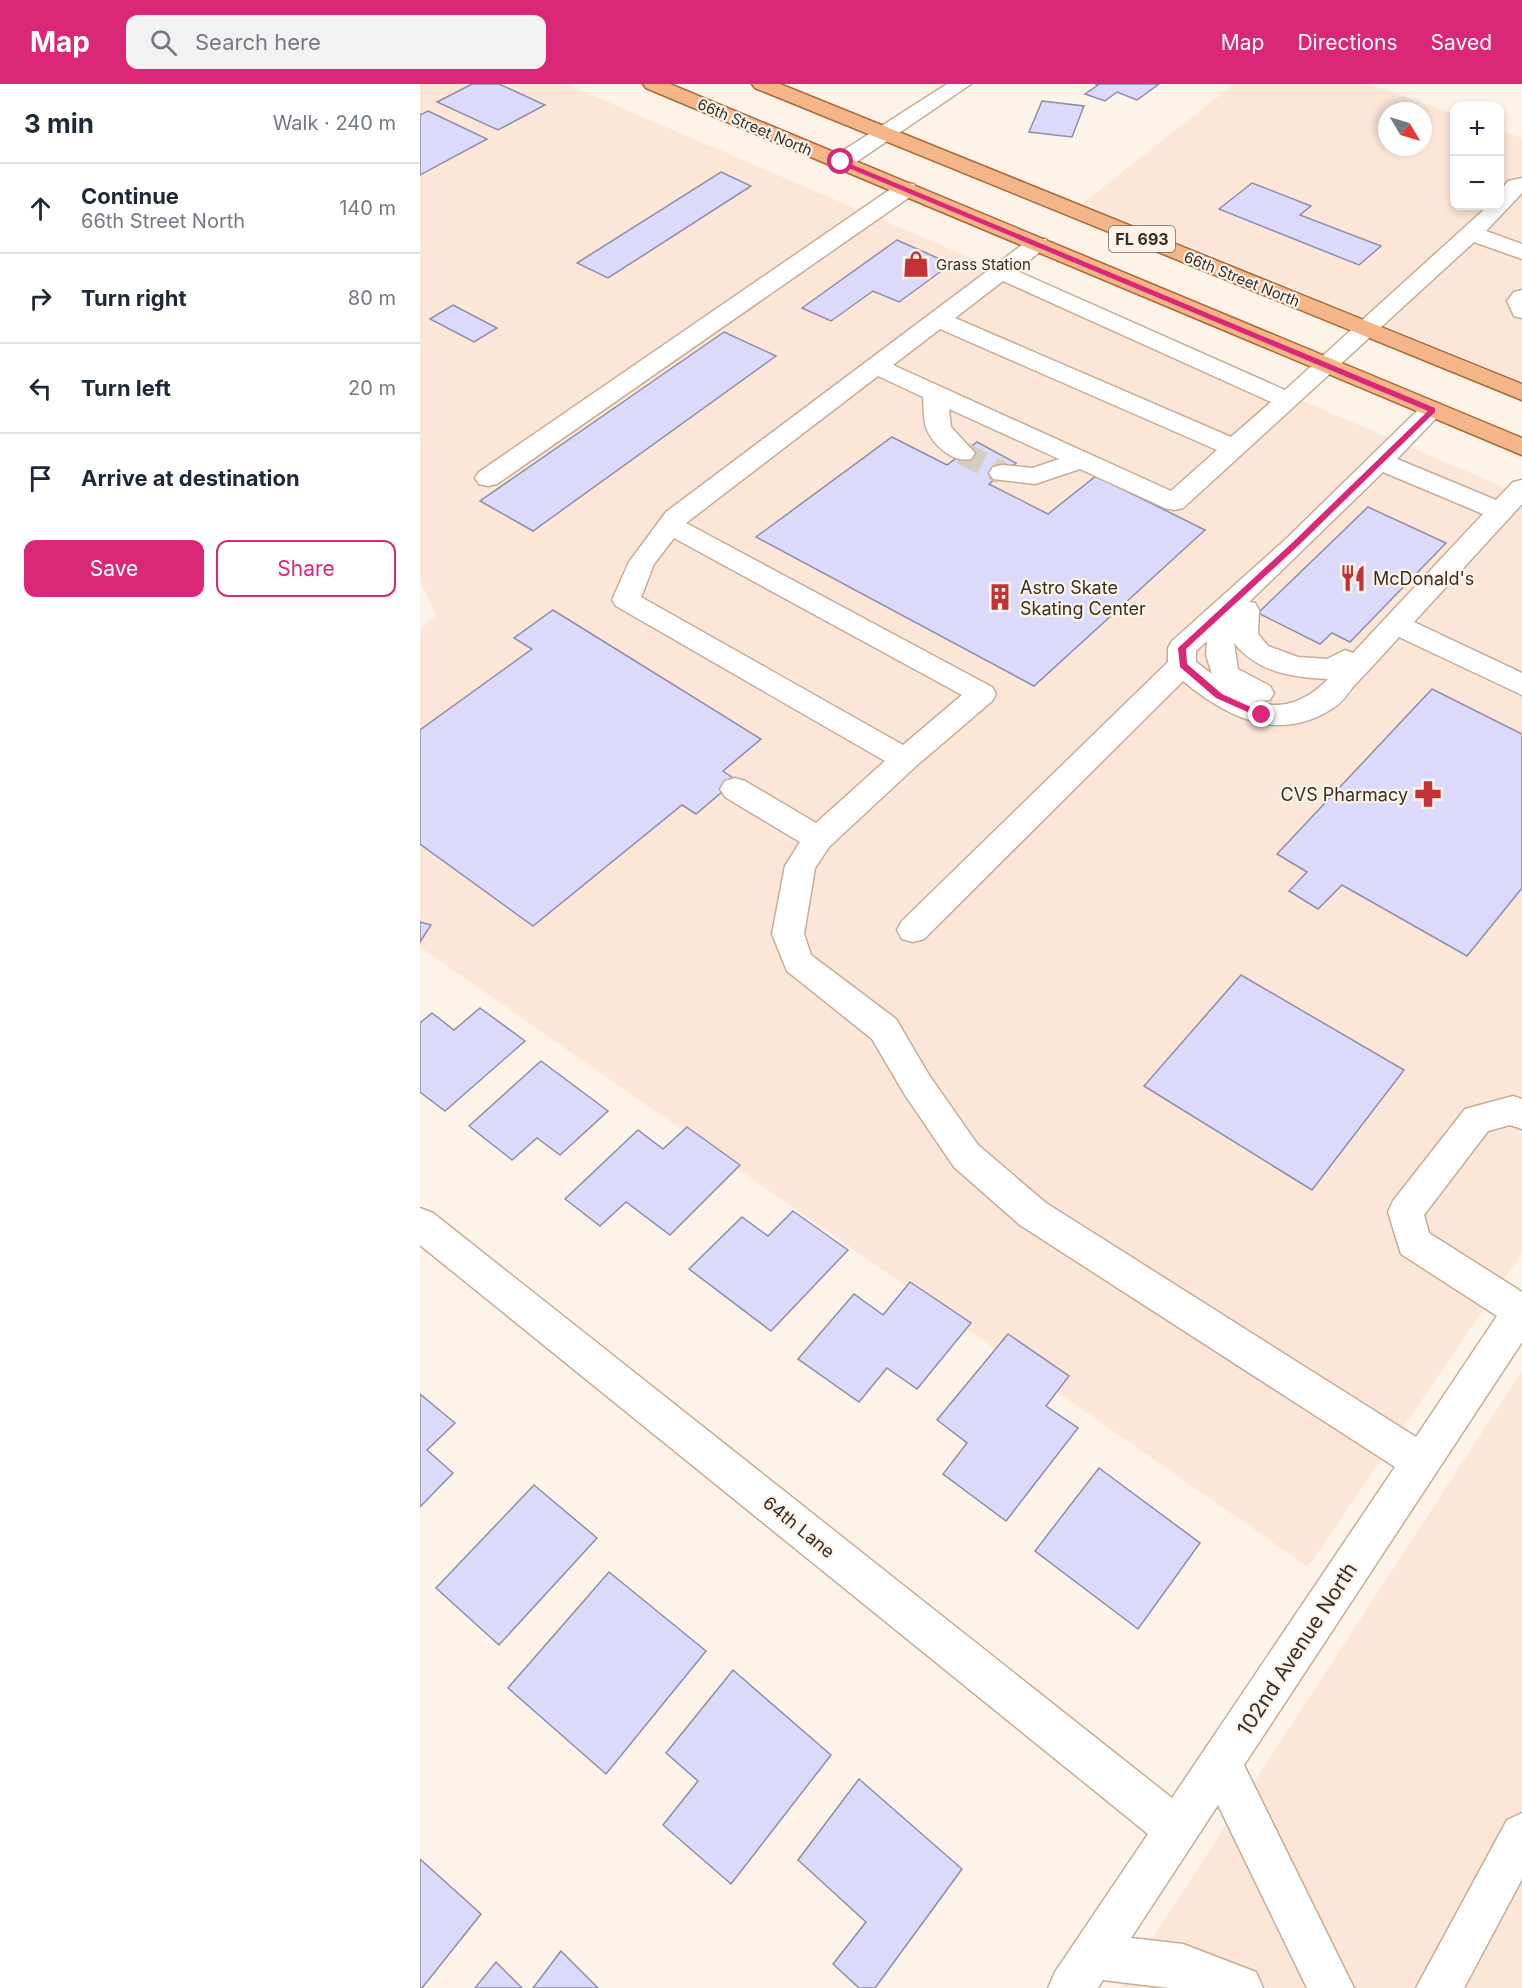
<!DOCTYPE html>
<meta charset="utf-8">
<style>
body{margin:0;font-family:Inter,sans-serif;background:#f2f2f3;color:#1f2937}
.controls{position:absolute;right:18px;top:18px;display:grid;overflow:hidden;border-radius:12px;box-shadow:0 3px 9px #0003}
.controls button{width:54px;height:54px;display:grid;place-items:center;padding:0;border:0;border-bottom:2px solid #e0e1e3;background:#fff;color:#1f2937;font:30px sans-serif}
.compass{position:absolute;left:958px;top:18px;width:54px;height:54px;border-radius:50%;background:#fff;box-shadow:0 3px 9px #0003;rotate:128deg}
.stop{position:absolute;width:18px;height:18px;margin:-14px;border:4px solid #db2777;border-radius:50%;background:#fff}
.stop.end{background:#db2777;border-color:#fff;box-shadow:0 2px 6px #0008}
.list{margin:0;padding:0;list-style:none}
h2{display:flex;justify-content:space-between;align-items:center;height:78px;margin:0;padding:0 24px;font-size:26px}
h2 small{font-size:20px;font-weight:400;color:#747a83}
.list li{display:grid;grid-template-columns:39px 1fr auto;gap:18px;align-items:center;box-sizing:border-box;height:90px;padding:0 24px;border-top:2px solid #e0e1e3}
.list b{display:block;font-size:22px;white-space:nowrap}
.list p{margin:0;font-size:20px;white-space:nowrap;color:#747a83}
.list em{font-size:20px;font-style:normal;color:#747a83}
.actions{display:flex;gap:12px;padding:18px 24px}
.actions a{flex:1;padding:14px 0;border:2px solid #db2777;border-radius:12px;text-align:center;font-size:21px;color:#db2777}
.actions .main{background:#db2777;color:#fff}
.icon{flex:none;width:33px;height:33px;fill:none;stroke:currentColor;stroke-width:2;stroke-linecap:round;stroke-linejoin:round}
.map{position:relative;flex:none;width:1102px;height:1904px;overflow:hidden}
header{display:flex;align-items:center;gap:36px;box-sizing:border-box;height:84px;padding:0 30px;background:#db2777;color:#fff}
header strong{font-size:28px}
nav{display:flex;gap:33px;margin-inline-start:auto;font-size:21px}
.search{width:420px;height:54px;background:#f2f2f3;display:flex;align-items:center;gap:15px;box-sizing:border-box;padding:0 21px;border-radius:12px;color:#747a83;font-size:22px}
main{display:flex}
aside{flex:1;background:#fff}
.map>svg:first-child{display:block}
.commercial{fill:#fbe6d8;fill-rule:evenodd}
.building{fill:#dcdafa;stroke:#8e8daa;stroke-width:1.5}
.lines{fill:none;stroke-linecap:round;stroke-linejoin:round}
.minor-tunnel{stroke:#d6ccc2;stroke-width:23;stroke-dasharray:23 11;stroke-linecap:butt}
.minor-casing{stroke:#c7ad96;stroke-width:3}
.major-casing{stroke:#ae6632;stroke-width:3}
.minor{fill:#fff;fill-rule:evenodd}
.major{fill:#f4b588;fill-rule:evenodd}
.route{fill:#db2777}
.labels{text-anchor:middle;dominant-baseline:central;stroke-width:4.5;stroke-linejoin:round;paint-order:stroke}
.far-street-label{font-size:15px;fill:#392f26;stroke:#fdf3e9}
.far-poi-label{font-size:15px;fill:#392f26;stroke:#fdf3e9;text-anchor:start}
.shield{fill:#fdf3e9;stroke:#746a60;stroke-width:1.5}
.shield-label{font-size:16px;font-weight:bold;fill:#392f26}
.poi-label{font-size:18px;fill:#392f26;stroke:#fdf3e9;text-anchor:start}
.street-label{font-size:18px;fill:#392f26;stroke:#fdf3e9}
.near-street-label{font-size:21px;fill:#392f26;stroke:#fdf3e9}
</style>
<header>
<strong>Map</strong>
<div class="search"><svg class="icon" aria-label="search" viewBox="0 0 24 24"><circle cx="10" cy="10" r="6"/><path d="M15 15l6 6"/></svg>Search here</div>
<nav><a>Map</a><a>Directions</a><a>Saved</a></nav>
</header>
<main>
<aside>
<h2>3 min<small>Walk · 240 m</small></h2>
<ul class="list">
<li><svg class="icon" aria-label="ahead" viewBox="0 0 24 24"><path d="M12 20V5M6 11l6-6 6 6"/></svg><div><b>Continue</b><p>66th Street North</p></div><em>140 m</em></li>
<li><svg class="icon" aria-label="right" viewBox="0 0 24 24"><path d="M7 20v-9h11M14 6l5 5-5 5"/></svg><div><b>Turn right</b></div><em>80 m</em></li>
<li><svg class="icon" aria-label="left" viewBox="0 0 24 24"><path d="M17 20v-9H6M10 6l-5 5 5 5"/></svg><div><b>Turn left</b></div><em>20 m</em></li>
<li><svg class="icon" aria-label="arrive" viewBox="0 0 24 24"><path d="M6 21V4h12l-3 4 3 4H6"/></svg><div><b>Arrive at destination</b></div></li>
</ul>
<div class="actions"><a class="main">Save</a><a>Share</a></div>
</aside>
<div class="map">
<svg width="1102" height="1904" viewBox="0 0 1102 1904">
<rect width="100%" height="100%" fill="#fdf3e9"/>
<g class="commercial">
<path d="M0 0H146L1102 411V1169L888 1483 0 863V546L16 531 0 496Z"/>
<path d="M814 0H949L1034 30V122H1080V46L1102 54V297L663 119ZM967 27H1003V63H967Z"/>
<path d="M1102 1287V1904H700Z"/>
</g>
<g class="building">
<path d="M52 0H79L125 21 78 46 17 18Z"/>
<path d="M675 0H739L717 16 697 8 685 17 665 10 678 1Z"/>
<path d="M622 17 664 22 652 53 609 48Z"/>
<path d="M8 27 67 55 0 91V31Z"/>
<path d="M301 88 331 102 188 194 157 179Z"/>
<path d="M832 99 891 122 880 131 961 162 939 181 799 125Z"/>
<path d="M477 156 531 180 479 218 453 207 411 237 382 224Z"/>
<path d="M33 221 77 244 54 258 10 235Z"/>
<path d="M304 248 356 272 113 447 60 417Z"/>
<path d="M472 353 527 381 557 358 596 379 569 400 628 430 676 392 785 446 614 602 336 453Z"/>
<path d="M948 423 1026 459 930 558 912 549 900 560 838 529Z"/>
<path d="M133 526 341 655 303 687 316 696 276 730 262 721 113 842 0 760V646L112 565 94 554Z"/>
<path d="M1012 605 1102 650V804L1047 872 922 801 898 825 869 807 887 788 857 770Z"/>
<path d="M0 838 11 841 0 858Z"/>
<path d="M821 891 984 986 892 1106 724 1002Z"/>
<path d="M60 924 105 957 25 1027 0 1008V939L12 929 34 946Z"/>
<path d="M121 977 188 1027 140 1071 117 1054 92 1076 49 1042Z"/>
<path d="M267 1043 320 1081 250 1151 206 1118 180 1142 145 1115 218 1046 243 1065Z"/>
<path d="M373 1127 428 1166 351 1247 269 1185 322 1133 348 1152Z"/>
<path d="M490 1198 551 1239 497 1305 467 1284 439 1318 378 1275 434 1210 463 1231Z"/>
<path d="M588 1250 649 1292 626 1322 658 1344 586 1437 523 1390 547 1359 517 1336Z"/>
<path d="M0 1310 35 1339 7 1366 33 1389 0 1423Z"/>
<path d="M679 1384 780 1459 718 1545 615 1467Z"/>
<path d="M114 1401 177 1454 79 1561 16 1504Z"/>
<path d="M189 1488 286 1567 186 1690 88 1604Z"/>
<path d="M313 1586 411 1671 311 1800 243 1741 278 1697 246 1669Z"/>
<path d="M439 1695 542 1785 455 1904H439L413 1880 446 1838 378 1776Z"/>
<path d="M0 1775 61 1830 2 1904H0Z"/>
<path d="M141 1867 178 1904H113Z"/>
<path d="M76 1878 102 1904H55Z"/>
</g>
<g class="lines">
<path class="minor-tunnel" d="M542 369 582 389"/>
<defs>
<g id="minor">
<path d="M527 0H551L429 83H413L410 78 413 73Z"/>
<path d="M1102 94V109L1066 147 1102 160V175L1054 158 763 424 754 426 745 424 660 385 615 400 573 395 569 389 573 383 582 381 613 384 639 375 529 325 531 343 555 369 551 375C534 379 514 362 507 346 503 337 504 323 503 313L458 292 266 439 572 603 576 610 572 617 495 683 409 763 395 784 384 850 391 871 476 935 509 991 558 1061 626 1119 996 1353 1077 1232 981 1170 968 1128 973 1117 1045 1025 1093 1012 1102 1015V1045L1090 1041 1068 1047 1004 1131 1009 1149 1102 1208V1258L824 1681 934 1904H887L798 1721 711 1854 763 1860 836 1888 843 1904H749L683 1896 678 1904H628L635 1888 728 1750 0 1161V1124L13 1129 752 1714 975 1383 600 1141 534 1083 485 1011 452 955 367 887 352 850 365 782 380 758 305 713 300 705 305 697 315 694 325 697 396 739 465 677 196 522 192 516 209 478 246 428 610 155H626L629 160 597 187 865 306 1068 122H1080V108L1088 97ZM583 197 851 318 811 353 535 234ZM520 245 797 366 751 407 473 281ZM254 454 542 611 483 661 221 513 234 480Z"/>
<path d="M486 99 494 100 497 105 494 110 77 400 68 402 59 400 55 394 59 388 478 100Z"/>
<path d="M1102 206V234L1094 232 1087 217 1094 208Z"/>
<path d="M1012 318 1021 321 1024 326 977 375 1076 416 1093 398 1102 396V420L994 538 1102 589V611L979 553C964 570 948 587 932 604 927 611 921 620 913 624 859 660 807 633 763 597L504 855 493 858 482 855 477 846 482 837 748 578V564L752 557 867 454 1003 321ZM963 388 1063 430 933 569 925 566 907 575 878 573 848 562 838 550 839 526 835 519 829 518ZM787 557 786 571 792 590 776 578V567ZM814 559C839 589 871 593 908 595 889 615 863 628 835 617L850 616 854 609 850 602 818 585Z"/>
<path d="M1102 1729V1795L1044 1904H996L1087 1736Z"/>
</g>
<g id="major">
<path d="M223 0H250L1102 354V371L226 4Z"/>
<path d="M332 0H360L1102 300V316L335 4Z"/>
</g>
</defs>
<use href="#minor" class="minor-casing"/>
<use href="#major" class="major-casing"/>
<use href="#minor" class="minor"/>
<use href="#major" class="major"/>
</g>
<path class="route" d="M421 76 1015 324V328L879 461 766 565 767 580 802 610 844 629V633H839L796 614 760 583 758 564 873 458 1008 327 419 80Z"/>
<defs>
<symbol id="shop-bare" viewBox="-9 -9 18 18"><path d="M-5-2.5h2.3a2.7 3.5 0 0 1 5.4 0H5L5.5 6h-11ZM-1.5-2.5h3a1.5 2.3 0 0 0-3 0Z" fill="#c13136" stroke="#fdf3e9" stroke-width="2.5" paint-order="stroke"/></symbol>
<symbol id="restaurant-bare" viewBox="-9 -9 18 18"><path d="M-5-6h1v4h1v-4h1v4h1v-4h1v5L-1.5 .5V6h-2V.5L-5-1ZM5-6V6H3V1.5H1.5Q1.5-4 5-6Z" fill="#c13136" stroke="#fdf3e9" stroke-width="2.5" paint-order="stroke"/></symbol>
<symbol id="building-bare" viewBox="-9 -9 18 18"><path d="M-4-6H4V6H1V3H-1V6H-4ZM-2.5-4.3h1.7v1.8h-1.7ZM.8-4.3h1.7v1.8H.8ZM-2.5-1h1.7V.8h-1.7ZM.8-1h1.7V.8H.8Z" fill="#c13136" stroke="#fdf3e9" stroke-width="2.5" paint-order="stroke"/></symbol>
<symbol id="pharmacy-bare" viewBox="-9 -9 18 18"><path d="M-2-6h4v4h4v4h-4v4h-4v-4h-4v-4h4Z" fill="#c13136" stroke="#fdf3e9" stroke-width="2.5" paint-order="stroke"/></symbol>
</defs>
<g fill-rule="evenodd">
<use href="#shop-bare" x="477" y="161" width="38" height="38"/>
<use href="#restaurant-bare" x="914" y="475" width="38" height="38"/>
<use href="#building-bare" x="561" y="494" width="38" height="38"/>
<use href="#pharmacy-bare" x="989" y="691" width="38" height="38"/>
</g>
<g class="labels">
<g class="far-street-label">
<text transform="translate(335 43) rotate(23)">66th Street North</text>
<text transform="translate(822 195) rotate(22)">66th Street North</text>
</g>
<g class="far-poi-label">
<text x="516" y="180">Grass Station</text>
</g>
<rect class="shield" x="689" y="142" width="66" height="26" rx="4.5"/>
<g class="shield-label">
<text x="722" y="155">FL 693</text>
</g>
<g class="poi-label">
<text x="953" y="494">McDonald's</text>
<text x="600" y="503">Astro Skate<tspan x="600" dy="21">Skating Center</tspan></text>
<text x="988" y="710" text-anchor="end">CVS Pharmacy</text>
</g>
<g class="street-label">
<text transform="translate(379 1443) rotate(39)">64th Lane</text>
</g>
<g class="near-street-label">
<text transform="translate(877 1565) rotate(-57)">102nd Avenue North</text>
</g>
</g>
</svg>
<div class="controls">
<button>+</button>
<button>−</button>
</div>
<svg class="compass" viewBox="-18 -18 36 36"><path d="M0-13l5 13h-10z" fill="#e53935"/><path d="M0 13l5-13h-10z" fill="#747a83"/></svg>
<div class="stop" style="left:421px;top:78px"></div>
<div class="stop end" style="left:842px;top:631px"></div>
</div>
</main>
